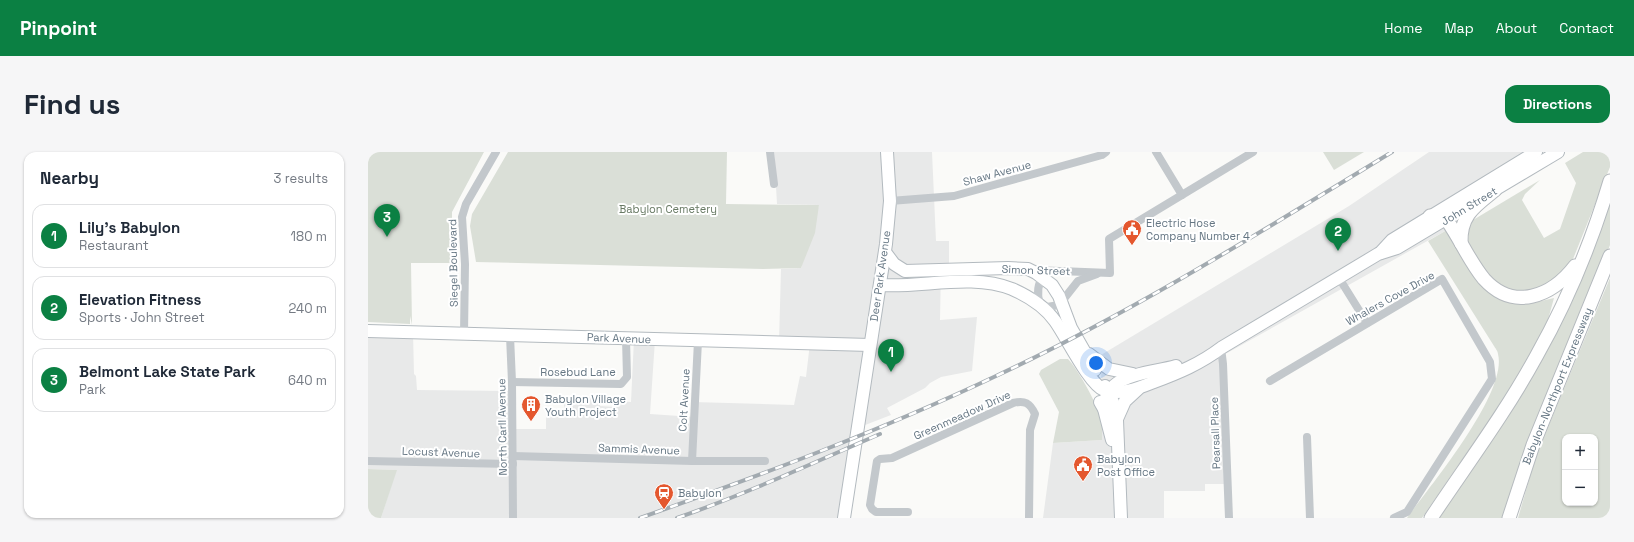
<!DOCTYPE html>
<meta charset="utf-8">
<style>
body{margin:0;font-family:"Space Grotesk",sans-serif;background:#f6f6f7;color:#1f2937}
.controls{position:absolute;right:12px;bottom:12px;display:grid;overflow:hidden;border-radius:8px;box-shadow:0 1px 3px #0004}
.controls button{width:36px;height:36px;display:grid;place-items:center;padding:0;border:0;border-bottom:1px solid #e0e1e3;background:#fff;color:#1f2937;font:20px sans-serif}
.you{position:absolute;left:728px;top:211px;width:14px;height:14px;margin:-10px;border:3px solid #fff;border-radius:50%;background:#1a73e8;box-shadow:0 0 0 6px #1a73e833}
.badge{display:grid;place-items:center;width:26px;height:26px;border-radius:50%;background:#0b8043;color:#fff;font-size:13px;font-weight:700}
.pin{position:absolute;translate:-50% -33px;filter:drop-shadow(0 1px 2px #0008)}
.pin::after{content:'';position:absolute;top:21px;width:14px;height:12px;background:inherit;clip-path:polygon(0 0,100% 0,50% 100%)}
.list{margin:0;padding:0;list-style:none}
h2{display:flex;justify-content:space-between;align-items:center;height:52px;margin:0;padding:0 16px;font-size:17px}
h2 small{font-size:13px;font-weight:400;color:#747a83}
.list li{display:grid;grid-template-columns:26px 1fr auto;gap:12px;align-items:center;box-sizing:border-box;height:64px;margin:0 8px 8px;padding:0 8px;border:1px solid #e0e1e3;border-radius:12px}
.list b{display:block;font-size:15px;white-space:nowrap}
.list p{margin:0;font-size:13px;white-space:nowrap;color:#747a83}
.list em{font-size:13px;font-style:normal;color:#747a83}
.map{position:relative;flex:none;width:1242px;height:366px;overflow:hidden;border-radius:12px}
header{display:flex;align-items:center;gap:24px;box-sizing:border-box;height:56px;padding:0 20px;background:#0b8043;color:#fff}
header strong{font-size:19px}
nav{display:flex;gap:22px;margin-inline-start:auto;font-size:14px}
.intro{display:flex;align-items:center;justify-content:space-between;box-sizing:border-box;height:96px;padding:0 24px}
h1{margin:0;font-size:28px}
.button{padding:10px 18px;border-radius:12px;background:#0b8043;color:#fff;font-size:14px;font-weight:700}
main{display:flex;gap:24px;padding:0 24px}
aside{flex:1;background:#fff;border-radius:12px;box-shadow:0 1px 3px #0004}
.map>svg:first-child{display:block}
.built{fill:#e8e9e9}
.green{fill:#dadfd7;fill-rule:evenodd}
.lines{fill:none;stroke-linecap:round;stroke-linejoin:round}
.secondary-casing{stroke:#b3babf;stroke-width:14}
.primary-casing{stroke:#b5babe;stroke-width:15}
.street{stroke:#c3c8cc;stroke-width:8}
.secondary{stroke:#fff;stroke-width:12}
.primary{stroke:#fff;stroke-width:13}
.rail-casing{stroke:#a2aab0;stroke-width:4}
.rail{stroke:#fff;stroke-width:2.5;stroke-dasharray:8;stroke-linecap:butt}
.labels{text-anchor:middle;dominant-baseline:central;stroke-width:4;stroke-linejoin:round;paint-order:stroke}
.street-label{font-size:11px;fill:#657683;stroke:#fff}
.park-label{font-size:11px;fill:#687a64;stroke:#fff}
.poi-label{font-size:11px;fill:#657683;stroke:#fff;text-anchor:start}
</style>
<header>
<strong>Pinpoint</strong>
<nav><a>Home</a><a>Map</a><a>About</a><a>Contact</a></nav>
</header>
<div class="intro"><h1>Find us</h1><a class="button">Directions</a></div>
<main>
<aside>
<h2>Nearby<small>3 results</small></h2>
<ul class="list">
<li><span class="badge">1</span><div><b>Lily's Babylon</b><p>Restaurant</p></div><em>180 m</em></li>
<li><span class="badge">2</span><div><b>Elevation Fitness</b><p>Sports · John Street</p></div><em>240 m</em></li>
<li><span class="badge">3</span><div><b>Belmont Lake State Park</b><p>Park</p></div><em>640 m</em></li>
</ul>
</aside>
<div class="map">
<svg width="1242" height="366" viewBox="0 0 1242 366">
<rect width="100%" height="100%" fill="#fafaf8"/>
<g class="built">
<path d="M406 0H564L568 89H581V114L573 115 572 168 609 165 604 219 573 225 562 231 557 236 519 256 523 263 492 275 477 366H13L28 318 0 317V179L45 180 46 222 48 224 49 238 140 239 142 277H178V262L196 261V249H213V245L233 246 232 254 247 255V249L263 250 266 187 287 188 282 262 326 265 325 250 426 253 432 224 438 225 442 191 411 190 413 117 433 116 451 53 409 52Z"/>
<path d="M1061 0H1161L1065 56 1079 78 852 205 857 332H837V339H796V366H675L685 291 734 288 733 203 981 54Z"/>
</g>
<g class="green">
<path d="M0 0H116L84 60V111H43L44 173 42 164V172L0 170Z"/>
<path d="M140 0H359L358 52 451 53 447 81 433 116 395 117 108 110 102 74 104 62Z"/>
<path d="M955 0H996L966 18Z"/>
<path d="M1215 0H1242V15L1203 112 1175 140 1147 141 1123 128 1100 94 1097 77 1100 71 1172 28 1157 42 1154 48 1176 86 1192 77 1208 31 1197 11Z"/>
<path d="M1242 46V93L1137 366H1071L1138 267 1165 222Z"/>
<path d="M1079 78 1134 148 1160 152 1186 146 1176 182 1140 241 1054 366H1039C1062 334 1140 241 1130 202 1130 199 1127 196 1126 194L1060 89Z"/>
<path d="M1242 126V363L1236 366H1150L1168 304ZM1197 285H1227V351H1197Z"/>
<path d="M692 207H700C711 219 732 256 734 272 734 278 734 283 734 288L685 291 691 260 671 222 673 218Z"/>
<path d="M0 317 29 318 13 366H0Z"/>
</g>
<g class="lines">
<defs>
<g id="secondary">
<path d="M517 100 526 112 537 119 640 116 660 117 668 121 684 133 691 144 703 176 727 218"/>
<path d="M1012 101 1024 88 1168 0"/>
<path d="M512 133C555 136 603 121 644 137 660 144 677 155 687 169 698 184 721 232 736 238 752 244 771 236 786 230 810 221 832 212 853 196L1010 102 1029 96 1190 0"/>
<path d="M0 179 502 193"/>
<path d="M721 202 741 217 765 222"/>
<path d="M737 234 745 250 749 268 753 366"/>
<path d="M732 250 736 257 744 288"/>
<path d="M736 257C737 220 781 222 808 214"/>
<path d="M749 267 757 249 770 237"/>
<path d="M476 366 518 92 522 49 519 0"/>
</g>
<g id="primary">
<path d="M1062 64 1078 67C1092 86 1101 109 1116 127 1146 160 1184 144 1207 114"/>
<path d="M1093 91C1092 63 1107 54 1127 38"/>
<path d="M1063 366C1099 312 1138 260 1169 203 1200 148 1224 89 1242 29"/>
<path d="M1141 366 1165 293 1242 104"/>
</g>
</defs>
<use href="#secondary" class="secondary-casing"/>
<use href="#primary" class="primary-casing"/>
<g class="street">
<path d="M402 0 406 32"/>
<path d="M788 0 814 43"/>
<path d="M522 49 586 44 734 3 738 0"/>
<path d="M666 118 742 121 741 87 885 0"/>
<path d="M676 123C669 132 669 143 672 153L679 155 691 153 710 129 729 122"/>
<path d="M971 126 999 171"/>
<path d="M96 182 97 112 94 65 98 52 128 0"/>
<path d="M142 184 144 230 145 366"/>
<path d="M853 196 855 212 861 366"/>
<path d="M902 229 1074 127 1122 210 1124 227 1039 360 1026 366"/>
<path d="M144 230 253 232 259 225 258 187"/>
<path d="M939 285 942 366"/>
<path d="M145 304 324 309H397"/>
<path d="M0 309 145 312"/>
<path d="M324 309 330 189"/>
<path d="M540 360H508L504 357 502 353 509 309 512 307 524 306 645 251C657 248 662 251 667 262L662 278 661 366"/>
</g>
<use href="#secondary" class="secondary"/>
<use href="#primary" class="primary"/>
<defs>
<g id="rail">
<path d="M272 366C393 323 512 279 628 224 765 160 894 79 1024 0"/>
<path d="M309 366C378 342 445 311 512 282"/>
</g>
</defs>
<use href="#rail" class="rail-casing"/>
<use href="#rail" class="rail"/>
</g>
<defs>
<symbol id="civic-pin" viewBox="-11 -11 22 30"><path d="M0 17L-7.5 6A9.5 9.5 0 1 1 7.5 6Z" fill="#e4572e" stroke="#fff"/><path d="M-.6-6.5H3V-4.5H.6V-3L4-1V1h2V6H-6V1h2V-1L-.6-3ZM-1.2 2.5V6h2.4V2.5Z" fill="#fff"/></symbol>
<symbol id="building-pin" viewBox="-11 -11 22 30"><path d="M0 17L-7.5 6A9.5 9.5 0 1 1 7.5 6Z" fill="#e4572e" stroke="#fff"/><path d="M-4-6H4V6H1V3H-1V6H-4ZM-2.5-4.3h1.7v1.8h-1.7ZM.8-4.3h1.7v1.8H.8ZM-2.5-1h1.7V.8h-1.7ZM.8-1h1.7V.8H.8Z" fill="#fff"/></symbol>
<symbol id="station-pin" viewBox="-11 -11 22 30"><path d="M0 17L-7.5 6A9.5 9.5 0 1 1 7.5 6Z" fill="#e4572e" stroke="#fff"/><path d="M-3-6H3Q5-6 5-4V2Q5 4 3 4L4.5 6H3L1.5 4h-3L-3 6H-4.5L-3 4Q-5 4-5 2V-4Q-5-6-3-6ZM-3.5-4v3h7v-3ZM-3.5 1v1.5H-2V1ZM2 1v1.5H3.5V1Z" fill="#fff"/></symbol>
</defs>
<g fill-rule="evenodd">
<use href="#civic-pin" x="753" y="66" width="22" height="30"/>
<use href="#building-pin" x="152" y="242" width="22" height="30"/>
<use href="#civic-pin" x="704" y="302" width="22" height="30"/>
<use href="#station-pin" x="285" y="330" width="22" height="30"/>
</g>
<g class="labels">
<g class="street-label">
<text transform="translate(629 21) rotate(-15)">Shaw Avenue</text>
<text transform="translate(1101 54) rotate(-31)">John Street</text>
<text transform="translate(85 111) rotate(-91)">Siegel Boulevard</text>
<text transform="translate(668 118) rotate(2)">Simon Street</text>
<text transform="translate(512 124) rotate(-82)">Deer Park Avenue</text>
<text transform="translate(1022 146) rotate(-29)">Whalers Cove Drive</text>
<text transform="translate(251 186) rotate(2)">Park Avenue</text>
<text x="210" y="220">Rosebud Lane</text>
<text transform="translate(1189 234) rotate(-68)">Babylon-Northport Expressway</text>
<text transform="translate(316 248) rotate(-87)">Colt Avenue</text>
<text transform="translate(594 263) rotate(-24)">Greenmeadow Drive</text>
<text transform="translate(134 275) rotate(-91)">North Carll Avenue</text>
<text transform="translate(847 281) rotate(-92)">Pearsall Place</text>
<text transform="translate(271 297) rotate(2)">Sammis Avenue</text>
<text transform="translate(73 300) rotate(2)">Locust Avenue</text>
</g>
<g class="park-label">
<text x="300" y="57">Babylon Cemetery</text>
</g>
<g class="poi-label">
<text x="778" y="71">Electric Hose<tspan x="778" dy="13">Company Number 4</tspan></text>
<text x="177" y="247">Babylon Village<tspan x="177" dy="13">Youth Project</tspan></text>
<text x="729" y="307">Babylon<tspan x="729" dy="13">Post Office</tspan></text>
<text x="310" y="341">Babylon</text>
</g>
</g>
</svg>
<div class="controls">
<button>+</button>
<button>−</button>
</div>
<div class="you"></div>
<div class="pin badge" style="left:523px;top:220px">1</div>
<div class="pin badge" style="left:970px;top:99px">2</div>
<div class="pin badge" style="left:19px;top:85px">3</div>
</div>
</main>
